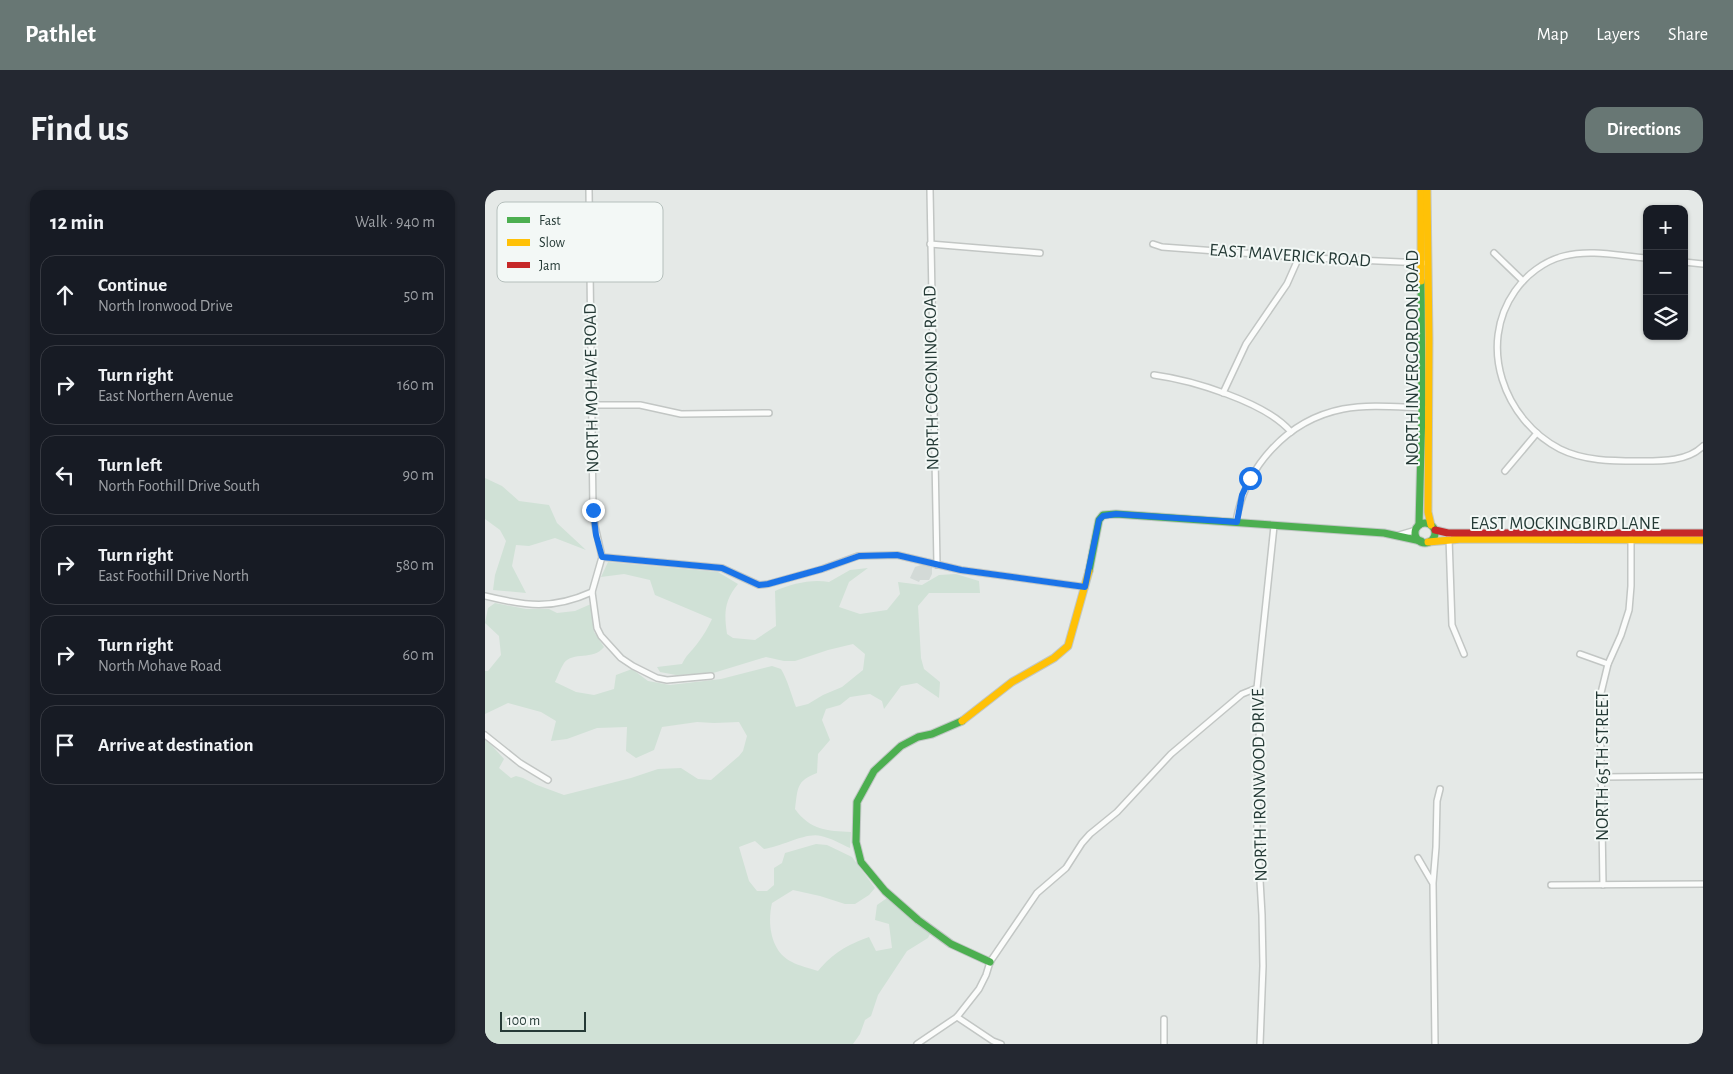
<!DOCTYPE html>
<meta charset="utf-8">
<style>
body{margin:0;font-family:"Alegreya Sans",sans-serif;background:#242831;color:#f1f3f6}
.controls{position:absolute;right:15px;top:15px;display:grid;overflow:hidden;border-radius:10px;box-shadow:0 1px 4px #0004}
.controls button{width:45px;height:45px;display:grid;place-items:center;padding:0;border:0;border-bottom:1px solid #363941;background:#171b24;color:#f1f3f6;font:25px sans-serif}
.scale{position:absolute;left:15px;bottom:12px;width:86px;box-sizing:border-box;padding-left:5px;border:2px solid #253a36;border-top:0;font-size:14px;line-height:18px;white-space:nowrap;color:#253a36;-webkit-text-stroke:4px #f3f8f6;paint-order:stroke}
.stop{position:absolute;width:15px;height:15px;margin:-11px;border:4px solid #1a73e8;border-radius:50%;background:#fff}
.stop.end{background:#1a73e8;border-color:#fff;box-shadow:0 1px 5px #0008}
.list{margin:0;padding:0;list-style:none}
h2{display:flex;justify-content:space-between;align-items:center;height:65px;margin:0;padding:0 20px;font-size:21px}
h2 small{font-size:16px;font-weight:400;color:#9ea1a6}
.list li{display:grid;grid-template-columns:32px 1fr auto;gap:15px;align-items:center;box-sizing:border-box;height:80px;margin:0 10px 10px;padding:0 10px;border:1px solid #363941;border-radius:15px}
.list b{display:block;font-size:19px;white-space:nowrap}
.list p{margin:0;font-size:16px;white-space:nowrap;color:#9ea1a6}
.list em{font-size:16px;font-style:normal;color:#9ea1a6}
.icon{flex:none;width:28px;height:28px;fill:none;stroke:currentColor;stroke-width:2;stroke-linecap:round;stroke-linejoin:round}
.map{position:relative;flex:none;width:1218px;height:854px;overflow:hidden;border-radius:15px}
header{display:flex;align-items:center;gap:30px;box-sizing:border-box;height:70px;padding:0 25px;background:#687774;color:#fff}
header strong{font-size:24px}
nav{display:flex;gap:28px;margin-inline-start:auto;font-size:18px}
.intro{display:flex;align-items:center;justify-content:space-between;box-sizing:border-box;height:120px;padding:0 30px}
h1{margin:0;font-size:35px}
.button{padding:12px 22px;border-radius:15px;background:#687774;color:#fff;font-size:18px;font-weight:700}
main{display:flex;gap:30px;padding:0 30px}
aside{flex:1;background:#171b24;border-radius:15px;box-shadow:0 1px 4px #0004}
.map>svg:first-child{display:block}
.built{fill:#d3dad7}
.green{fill:#d0e1d6}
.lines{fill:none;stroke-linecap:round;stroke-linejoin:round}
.street-casing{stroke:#c2c6c4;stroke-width:8}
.fast-casing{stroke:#c1c7c5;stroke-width:9}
.slow-casing{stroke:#c1c7c5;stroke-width:9}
.jam-casing{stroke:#c1c7c5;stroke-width:9}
.street{stroke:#fbfcfb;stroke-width:5}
.fast{stroke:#4caf50;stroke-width:7}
.slow{stroke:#ffc107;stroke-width:7}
.jam{stroke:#c62828;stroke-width:7}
.route{stroke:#1a73e8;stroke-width:6}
.labels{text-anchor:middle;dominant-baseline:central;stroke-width:4;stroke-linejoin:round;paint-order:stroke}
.street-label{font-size:18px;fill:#253a36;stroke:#f3f8f6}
.key{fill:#f3f8f6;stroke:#b5bfbc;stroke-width:1}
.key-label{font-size:14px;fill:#253a36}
</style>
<header>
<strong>Pathlet</strong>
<nav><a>Map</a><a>Layers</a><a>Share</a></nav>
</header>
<div class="intro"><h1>Find us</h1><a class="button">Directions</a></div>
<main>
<aside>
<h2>12 min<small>Walk · 940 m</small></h2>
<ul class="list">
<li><svg class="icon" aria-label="ahead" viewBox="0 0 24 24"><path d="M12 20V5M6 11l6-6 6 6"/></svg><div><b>Continue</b><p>North Ironwood Drive</p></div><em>50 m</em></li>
<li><svg class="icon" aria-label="right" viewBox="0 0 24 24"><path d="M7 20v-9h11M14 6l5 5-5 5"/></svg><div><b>Turn right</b><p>East Northern Avenue</p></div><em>160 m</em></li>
<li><svg class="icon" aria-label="left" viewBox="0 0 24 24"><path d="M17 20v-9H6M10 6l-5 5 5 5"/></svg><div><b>Turn left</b><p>North Foothill Drive South</p></div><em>90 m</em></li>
<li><svg class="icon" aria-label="right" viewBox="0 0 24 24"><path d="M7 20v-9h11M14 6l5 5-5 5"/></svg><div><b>Turn right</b><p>East Foothill Drive North</p></div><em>580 m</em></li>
<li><svg class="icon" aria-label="right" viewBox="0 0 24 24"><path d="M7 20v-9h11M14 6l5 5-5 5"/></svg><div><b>Turn right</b><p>North Mohave Road</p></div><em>60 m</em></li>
<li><svg class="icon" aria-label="arrive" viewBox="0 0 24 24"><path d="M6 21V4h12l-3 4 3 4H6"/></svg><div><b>Arrive at destination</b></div></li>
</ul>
</aside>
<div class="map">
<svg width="1218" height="854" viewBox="0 0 1218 854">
<rect width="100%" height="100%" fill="#e5e9e7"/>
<path class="built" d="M439 374 447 376V384L444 390H435L434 392 425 388 430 377Z"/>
<g class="green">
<path d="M0 288 17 296 34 311 64 315 72 333 101 360 70 348 44 356 31 355 27 376 41 403 8 400 10 385 21 351 15 340 0 329Z"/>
<path d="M123 372 233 382 253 394C239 411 239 423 242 444L248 448 270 450 291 436 290 401C307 394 325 389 344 392L365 380 383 378 364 392 354 417 375 424 402 420 415 404 413 392 437 395 454 385 471 384 494 391 495 403H444L433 416 436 468 439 479 455 492 454 508 432 493 416 496 399 519 397 511 385 504 365 507 355 515 341 519 337 530 345 550 333 564 332 583C311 591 313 598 310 619 325 640 342 641 366 642L365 658C356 654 346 648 336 646 321 642 296 657 279 659L270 651 254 657 264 691 272 701H282L289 695V678L297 673 300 663 331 654 342 655 367 667 390 698 384 705 370 714H360L335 706 308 700 287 713C282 734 286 762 307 772 314 776 325 778 333 781 348 763 362 755 384 747L391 761 407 758 404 734 390 730 392 715 402 708 445 744 443 748 422 761 393 805 386 826 380 830 375 844 368 854H0V548L19 569 14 578 26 588 31 586 38 588 52 595 79 605 146 588 173 579 196 578 213 589 226 590 254 566 258 561 262 546 254 532 229 533 212 532 177 537 169 560 151 568 141 561 142 537 112 538 82 549 66 551 71 531 56 522 23 513 0 524V481H3L16 465 14 446 0 433 3 418 10 413 41 419H64L72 423 90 421 106 414 109 442 119 457C108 471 88 461 79 473 75 479 73 486 70 492L91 502 109 505 129 499 131 485 147 479 163 491 185 495 236 489 287 476 296 479C303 491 306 504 311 517L323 514 338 505 357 497 378 480 380 464 368 454 343 460 310 471H299L281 467 225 484 191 485 175 482 172 477 197 474C201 465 206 462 212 454 218 446 223 438 227 429L170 405 165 390 139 384 116 387Z"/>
</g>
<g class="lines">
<defs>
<g id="street">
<path d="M104 0 108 320 110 336 117 367 107 402 112 438 116 446 136 468 148 476 172 488 182 490 226 486"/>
<path d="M445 0 452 375"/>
<path d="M445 54 555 63"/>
<path d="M668 54 677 57 826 68 939 73"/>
<path d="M1009 63 1038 91"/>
<path d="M1162 68C1134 66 1106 59 1079 66 1059 71 1041 85 1030 101 992 155 1019 230 1075 259 1099 271 1127 271 1153 271 1175 271 1202 272 1218 256"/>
<path d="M1199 72 1218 74"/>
<path d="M669 185C706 190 781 212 806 242"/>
<path d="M738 203 761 154 802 94 814 67"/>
<path d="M107 215H155L196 224 284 223"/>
<path d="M1020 281 1052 243"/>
<path d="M751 332C760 277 802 230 858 219 884 214 912 217 939 218"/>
<path d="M914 345 931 340"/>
<path d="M964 348 967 435 979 464"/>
<path d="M117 367 237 378 274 395 283 394 337 379 373 366 412 365 476 380 600 397"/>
<path d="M0 406C41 416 67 420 107 402"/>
<path d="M1095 464 1123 474"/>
<path d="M0 545 35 573 63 590"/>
<path d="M1117 587 1218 586"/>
<path d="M933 668 947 692"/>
<path d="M1066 695 1218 694"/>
<path d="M1118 695 1115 507 1123 474 1136 445 1144 420 1146 396V348"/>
<path d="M472 827 508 851 516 854"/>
<path d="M432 854 472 827 494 799 501 785 505 772 552 703 581 678 597 653 605 644 632 622 686 564 757 504 772 498"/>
<path d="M679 854V829"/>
<path d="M775 854 778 776 777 725 772 638 775 512 772 498 789 336"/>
<path d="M950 854 948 693 951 657 952 611 955 599"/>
</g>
<g id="fast">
<circle cx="940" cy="343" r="10"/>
<path d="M934 335 937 218 936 91"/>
<path d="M604 381 614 330 618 325 631 324 899 343 936 351"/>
<path d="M477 531 447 544 433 547 416 556 389 581 372 612 371 652 376 672 400 701 433 730 466 754 505 772"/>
</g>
<g id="slow">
<path d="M936 0V91"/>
<path d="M942 0 944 150 943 322 946 335"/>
<path d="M943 352 977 349 1218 350"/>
<path d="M477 531 527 492 569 468 583 456 604 381"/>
</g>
<path id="jam" d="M950 340 963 343H1218"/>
</defs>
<use href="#street" class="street-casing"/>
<use href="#fast" class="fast-casing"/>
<use href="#slow" class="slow-casing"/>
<use href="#jam" class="jam-casing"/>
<use href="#street" class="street"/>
<use href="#fast" class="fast"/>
<use href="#slow" class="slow"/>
<use href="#jam" class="jam"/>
</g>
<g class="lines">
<path class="route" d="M108 320 111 345 117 367 237 378 274 395 283 394 337 379 374 366 412 365 476 380 600 397 614 330 618 326 631 324 752 332 757 305 765 288"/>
</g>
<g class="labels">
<g class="street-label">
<text transform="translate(805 66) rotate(4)">EAST MAVERICK ROAD</text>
<text transform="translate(928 168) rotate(-90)">NORTH INVERGORDON ROAD</text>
<text transform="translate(447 188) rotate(-91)">NORTH COCONINO ROAD</text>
<text transform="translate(107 198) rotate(-91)">NORTH MOHAVE ROAD</text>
<text x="1080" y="334">EAST MOCKINGBIRD LANE</text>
<text transform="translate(1118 576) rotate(-90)">NORTH 65TH STREET</text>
<text transform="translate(775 595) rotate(-91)">NORTH IRONWOOD DRIVE</text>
</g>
</g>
<rect x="12" y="12" width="166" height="80" rx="8" class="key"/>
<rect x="22" y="27" width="23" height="6" fill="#4caf50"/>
<rect x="22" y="49" width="23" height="7" fill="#ffc107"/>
<rect x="22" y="72" width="23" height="6" fill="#c62828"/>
<g class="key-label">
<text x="54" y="35">Fast</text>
<text x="54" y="57">Slow</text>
<text x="54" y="80">Jam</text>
</g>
</svg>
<div class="controls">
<button>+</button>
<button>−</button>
<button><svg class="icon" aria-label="layers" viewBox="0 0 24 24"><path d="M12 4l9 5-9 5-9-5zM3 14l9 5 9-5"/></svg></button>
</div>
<div class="scale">100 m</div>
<div class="stop" style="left:765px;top:288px"></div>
<div class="stop end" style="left:108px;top:320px"></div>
</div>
</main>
